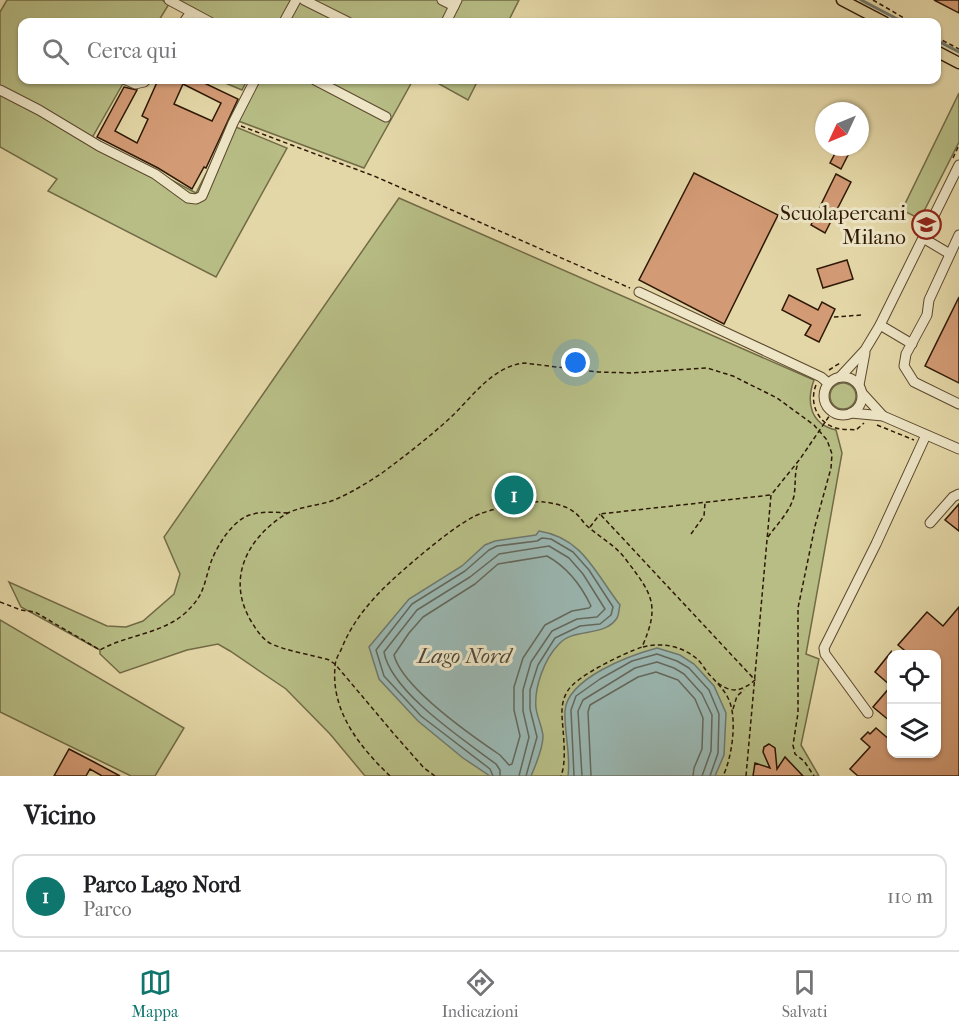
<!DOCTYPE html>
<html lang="it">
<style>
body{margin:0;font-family:"IM FELL French Canon",serif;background:#f2f2f2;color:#202124}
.controls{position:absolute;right:18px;bottom:18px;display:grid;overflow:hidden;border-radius:12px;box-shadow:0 2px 4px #0004}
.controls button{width:54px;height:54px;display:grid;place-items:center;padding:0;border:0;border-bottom:2px solid #e0e0e0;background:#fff;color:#202124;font:30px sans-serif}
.compass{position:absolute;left:815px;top:102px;width:54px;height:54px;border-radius:50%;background:#fff;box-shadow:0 2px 4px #0004;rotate:226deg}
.you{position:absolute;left:576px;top:363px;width:21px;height:21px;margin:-15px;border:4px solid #fff;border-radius:50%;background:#1a73e8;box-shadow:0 0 0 9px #1a73e833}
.badge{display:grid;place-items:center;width:39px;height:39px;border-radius:50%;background:#0f766e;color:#fff;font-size:20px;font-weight:700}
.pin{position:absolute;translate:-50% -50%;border:3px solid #fff;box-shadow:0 2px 6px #0006}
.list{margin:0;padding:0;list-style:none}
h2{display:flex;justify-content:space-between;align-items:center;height:78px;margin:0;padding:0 24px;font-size:26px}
h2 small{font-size:20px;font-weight:400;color:#757577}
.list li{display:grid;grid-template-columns:39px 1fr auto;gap:18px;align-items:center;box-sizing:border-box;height:84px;margin:0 12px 12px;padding:0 12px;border:2px solid #e0e0e0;border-radius:12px}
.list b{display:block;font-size:22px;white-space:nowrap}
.list p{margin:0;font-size:20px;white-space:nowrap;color:#757577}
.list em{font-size:20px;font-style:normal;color:#757577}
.icon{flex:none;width:33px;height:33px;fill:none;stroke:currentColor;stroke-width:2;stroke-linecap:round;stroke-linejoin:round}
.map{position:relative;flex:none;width:959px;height:776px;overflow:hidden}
.search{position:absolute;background:#fff;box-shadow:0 2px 4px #0004;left:18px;right:18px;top:18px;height:66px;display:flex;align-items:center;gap:15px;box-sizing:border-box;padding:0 21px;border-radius:12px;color:#757577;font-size:22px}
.sheet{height:174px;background:#fff}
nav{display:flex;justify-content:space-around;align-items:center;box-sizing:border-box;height:84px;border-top:2px solid #e0e0e0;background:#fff;font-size:16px;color:#757577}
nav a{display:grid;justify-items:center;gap:3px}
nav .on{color:#0f766e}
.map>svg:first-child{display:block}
.green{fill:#b7bd85;stroke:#726b46;stroke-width:1.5}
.water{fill:#9ab7b2;stroke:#6f786d;stroke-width:1.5}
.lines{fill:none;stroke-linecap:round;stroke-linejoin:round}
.shore{stroke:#64685c;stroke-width:1.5}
.stream{stroke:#6f786d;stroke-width:3}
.building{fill:#d39b75;stroke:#2e1906;stroke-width:1.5;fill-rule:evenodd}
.minor-casing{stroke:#5c482e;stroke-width:11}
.major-casing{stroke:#2e1906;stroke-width:13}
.path{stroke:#2e1906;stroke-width:1.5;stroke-dasharray:4.5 3;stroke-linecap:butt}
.minor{stroke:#ede5c6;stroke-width:9}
.major{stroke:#e4d7a7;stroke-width:10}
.labels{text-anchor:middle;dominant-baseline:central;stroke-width:6;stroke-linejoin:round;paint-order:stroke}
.poi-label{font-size:21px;fill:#2e1906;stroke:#ede5c6;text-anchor:end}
.water-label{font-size:22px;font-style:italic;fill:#4e483a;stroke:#ede5c6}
</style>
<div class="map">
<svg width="959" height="776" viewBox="0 0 959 776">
<rect width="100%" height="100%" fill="#e4d7a7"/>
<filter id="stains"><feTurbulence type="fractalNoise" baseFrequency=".00333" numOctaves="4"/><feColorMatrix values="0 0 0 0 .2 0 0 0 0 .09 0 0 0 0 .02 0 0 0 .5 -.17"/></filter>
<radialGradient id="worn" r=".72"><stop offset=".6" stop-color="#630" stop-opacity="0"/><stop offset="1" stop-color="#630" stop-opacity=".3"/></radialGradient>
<g class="green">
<path d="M7 0H162L169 4 158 22H22V80H125L92 138 196 193 231 125 287 148 216 277 48 191 57 179 0 147V12Z"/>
<path d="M175 0H519L508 22H216Z"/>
<path d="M218 80H247L242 90Z"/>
<path d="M252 80H413L364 168 233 119Z"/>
<path d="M432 80H478L468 100Z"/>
<path d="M959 93V142L920 219 902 210Z"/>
<path d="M399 198 814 380C806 402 810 424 836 430L842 453 806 654 819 659 801 745 819 776H365L330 734 286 689 230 651 218 644 187 650 120 673 100 654V650L21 607 9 582 107 626 126 627 143 621 174 594 180 574 164 537Z"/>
<circle cx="843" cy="396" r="13"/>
<path d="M0 620 184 728 155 776H131L0 712Z"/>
</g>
<g class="water">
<path d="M539 531C583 538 595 573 620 605 619 608 619 615 617 618 604 638 574 627 559 644 544 659 534 688 536 708 537 717 542 726 543 736 543 749 536 764 531 776H490L463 758 418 721 379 679 369 647 409 599 462 566 485 545 495 541 536 535Z"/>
<path d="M657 648 680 655 694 664 714 686 726 713 724 755 715 776H568C571 755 564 732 565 711 567 678 631 655 657 648Z"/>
</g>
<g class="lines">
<g class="shore">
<path d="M547 556C567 567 581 585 591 606L589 608 572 611 545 625 523 658 514 687V710L520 736 512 764 509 765 500 755C472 736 402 687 394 655L409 633 423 617 475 584 498 564Z"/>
<path d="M493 776 490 769 421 716 384 676 376 650 412 604 465 571 489 550 497 546 537 541 542 538 551 539 573 552 589 570 613 607 611 615 600 624 580 626 555 638 538 665 530 690V709L537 737 526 776"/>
<path d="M500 776V770L496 764C464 740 391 692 384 652L417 610 470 577 499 554 549 546 569 558 583 574 605 609 597 617 577 619 552 631 531 662 523 690V711L529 737 519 776"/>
<path d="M574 776 571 710 576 696 600 679 632 661 657 654 677 661 689 668 709 690 719 714 718 753 710 776"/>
<path d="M582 776 578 711 583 700 635 668 657 662 674 668 684 674 702 694 712 715 711 751 702 776"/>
<path d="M591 776 588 712 590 705 638 677 656 672 678 680 695 699 703 718 702 749 694 768 693 776"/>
</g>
<g class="stream">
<path d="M861 0 903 22"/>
<path d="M936 40 959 52"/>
</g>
</g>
<g class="building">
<path d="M934 0H959V13Z"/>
<path d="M158 80H198L238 99 206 168 204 167 192 189 158 168 97 137 124 87 137 90 115 131 137 143 148 119 142 116ZM183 84 221 103 212 121 174 104Z"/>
<path d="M838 148 849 153 841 169 830 163Z"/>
<path d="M694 173 778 215 724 324 639 280Z"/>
<path d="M836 174 851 182 825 233 811 225Z"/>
<path d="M847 260 853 279 823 288 817 269Z"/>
<path d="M789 295 818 310 822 302 835 309 819 342 805 335 811 325 782 310Z"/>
<path d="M959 297V383L925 366Z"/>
<path d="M959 504V531L945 520Z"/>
<path d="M959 607V776H858L850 769 870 747 861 739 868 732 870 734 876 728 891 741V753H936V654H909L898 645 927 612 943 626Z"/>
<path d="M891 652V722L873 707 891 686 875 672Z"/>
<path d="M769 744 775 748 777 769 785 757 803 776H753L755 763 770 768 763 752 764 747Z"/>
<path d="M69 749 94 762 120 776H102L90 769 86 776H54Z"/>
</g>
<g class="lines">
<defs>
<g id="minor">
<path d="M169 0 210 22"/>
<path d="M304 0 348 22"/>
<path d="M442 0 454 6"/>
<path d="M184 22 191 12"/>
<path d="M284 22 296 0"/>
<path d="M446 22 457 0"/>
<path d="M126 80 135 84 144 82 146 80"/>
<path d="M315 80 386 117"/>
<path d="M0 90 39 110 99 146 155 174 188 198 196 199 202 196 233 123 255 80"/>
<path d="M959 235 929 300 927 315 906 354 904 366 914 382 959 404"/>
<path d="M923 238 950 254"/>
<path d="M639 292 821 377 828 383"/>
<path d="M880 325 912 344"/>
<path d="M840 377 865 350 880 325 959 165"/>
<circle cx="843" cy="396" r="19"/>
<path d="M859 385 865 353"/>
<path d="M862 393 883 416"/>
<path d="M851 413 883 416 959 449"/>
<path d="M930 523 953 497 959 494"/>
<path d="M868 713 825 654 824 648 876 544 926 435"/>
</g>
<g id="major">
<path d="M842 0 884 22"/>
<path d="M936 51 959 63"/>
</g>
</defs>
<use href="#minor" class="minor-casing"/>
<use href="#major" class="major-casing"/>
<g class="path">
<path d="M873 0 911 22"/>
<path d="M936 37 959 49"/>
<path d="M241 126 374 176 630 288"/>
<path d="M953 158 959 145"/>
<path d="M834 317 862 315"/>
<path d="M829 370 840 363"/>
<path d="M816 385C809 402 817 423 836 428 842 430 850 429 856 430L864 423"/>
<path d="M877 425 914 440"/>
<path d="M590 527 600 514"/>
<path d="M691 534 704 516 705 503"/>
<path d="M768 537C777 524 790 512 794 496 796 485 794 474 798 463"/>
<path d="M0 602 21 610 35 612 100 650C126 635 161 634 184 614 205 595 203 586 211 562 217 546 231 523 247 516 259 511 276 512 288 513"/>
<path d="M643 647C662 642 681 646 696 658 701 662 704 668 708 673 715 681 723 688 728 698 738 717 732 758 723 776"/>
<path d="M718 683C732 694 742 691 755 680L600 514 771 495"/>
<path d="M733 709 737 696 744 690"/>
<path d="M390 776C360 747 331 712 335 667 335 661 338 655 341 650 357 609 389 582 422 554 438 541 455 527 473 517 485 510 530 500 544 502 553 503 567 506 574 512 579 515 582 521 586 525 600 538 616 545 627 561 653 595 660 606 642 647 625 653 575 676 567 692 560 704 562 716 563 729 564 743 566 763 561 776"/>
<path d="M435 776 424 768 394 734 335 664 329 660C313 655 281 650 268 642 260 636 256 629 251 621 226 579 247 538 286 514 300 506 319 506 334 500 351 493 367 483 382 473 405 456 428 438 449 419 472 398 491 367 524 363L598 372 632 373 707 368 733 376 777 398 814 425 827 440 832 454 831 468 815 526 798 608V713L793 745 795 754 804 761 814 776"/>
<path d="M746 776 771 495 800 459 832 412"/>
</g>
<use href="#minor" class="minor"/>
<use href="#major" class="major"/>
</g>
<defs>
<symbol id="school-ring" viewBox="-11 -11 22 22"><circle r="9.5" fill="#ede5c6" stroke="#8f2418" stroke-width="1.5"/><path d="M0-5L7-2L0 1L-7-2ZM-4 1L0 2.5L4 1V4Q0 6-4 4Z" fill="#8f2418"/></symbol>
</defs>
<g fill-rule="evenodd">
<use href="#school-ring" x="910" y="208" width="33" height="33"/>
</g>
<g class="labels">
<g class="poi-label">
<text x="906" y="213">Scuolapercani<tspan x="906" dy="24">Milano</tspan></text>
</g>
<g class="water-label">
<text x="464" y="656">Lago Nord</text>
</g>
</g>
<rect width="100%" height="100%" filter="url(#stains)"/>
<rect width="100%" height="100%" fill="url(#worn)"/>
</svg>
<div class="controls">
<button><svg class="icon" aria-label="locate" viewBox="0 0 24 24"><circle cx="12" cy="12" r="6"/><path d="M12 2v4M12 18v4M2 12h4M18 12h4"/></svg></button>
<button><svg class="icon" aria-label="layers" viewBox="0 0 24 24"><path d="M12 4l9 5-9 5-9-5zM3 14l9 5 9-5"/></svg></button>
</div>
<svg class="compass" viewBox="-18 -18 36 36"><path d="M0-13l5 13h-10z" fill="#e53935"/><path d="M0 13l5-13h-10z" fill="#757577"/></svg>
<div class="you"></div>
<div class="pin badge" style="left:514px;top:495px">1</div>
<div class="search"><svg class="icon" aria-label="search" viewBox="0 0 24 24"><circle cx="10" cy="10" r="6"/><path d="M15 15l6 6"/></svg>Cerca qui</div>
</div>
<section class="sheet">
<h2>Vicino<small></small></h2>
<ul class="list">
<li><span class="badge">1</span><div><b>Parco Lago Nord</b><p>Parco</p></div><em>110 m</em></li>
</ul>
</section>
<nav>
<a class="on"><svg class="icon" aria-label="map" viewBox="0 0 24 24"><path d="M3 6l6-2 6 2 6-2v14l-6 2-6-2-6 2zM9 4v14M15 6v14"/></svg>Mappa</a>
<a><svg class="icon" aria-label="directions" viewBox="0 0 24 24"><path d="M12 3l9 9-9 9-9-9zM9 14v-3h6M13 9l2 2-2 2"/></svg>Indicazioni</a>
<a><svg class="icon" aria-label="saved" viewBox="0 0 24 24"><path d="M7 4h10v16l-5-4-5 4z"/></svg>Salvati</a>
</nav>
